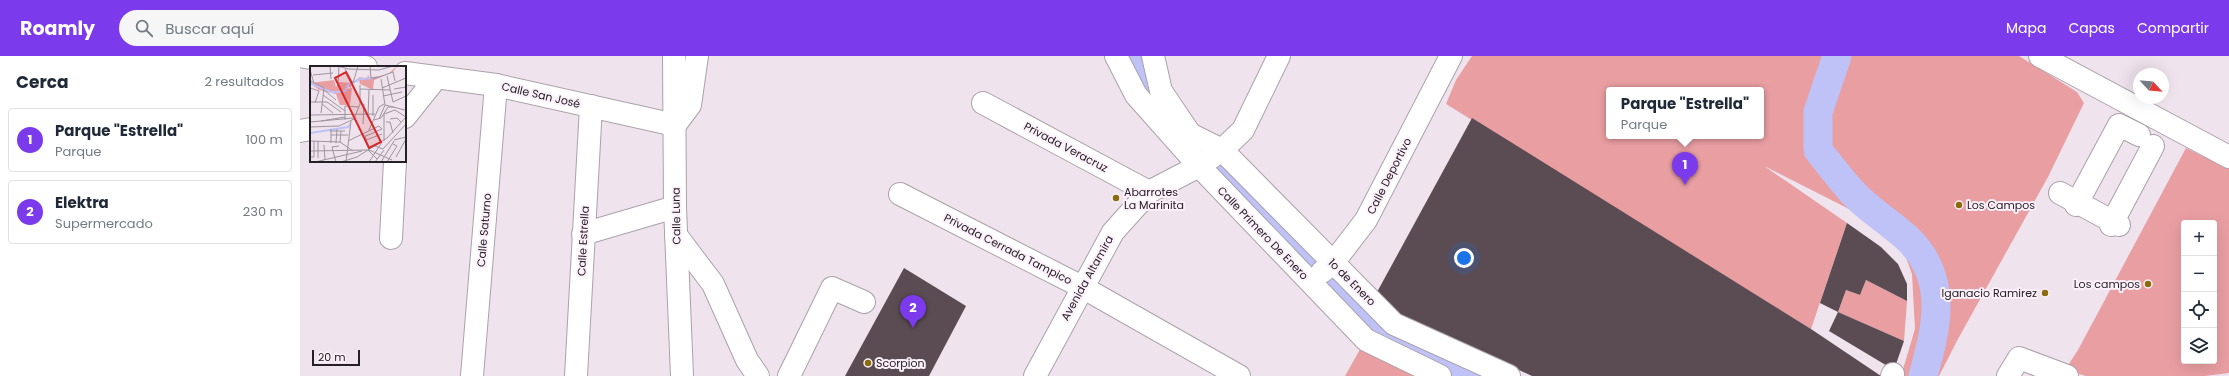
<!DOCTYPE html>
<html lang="es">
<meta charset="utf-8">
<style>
body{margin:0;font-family:Poppins,sans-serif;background:#f6f6f7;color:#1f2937}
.controls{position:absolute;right:12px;bottom:12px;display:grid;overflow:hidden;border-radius:4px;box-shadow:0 4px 16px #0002}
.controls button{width:36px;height:36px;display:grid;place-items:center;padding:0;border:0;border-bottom:1px solid #e0e1e3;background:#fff;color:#1f2937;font:20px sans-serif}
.compass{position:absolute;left:1833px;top:12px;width:36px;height:36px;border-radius:50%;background:#fff;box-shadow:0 4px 16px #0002;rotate:116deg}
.scale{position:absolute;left:12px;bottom:10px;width:48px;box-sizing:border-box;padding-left:4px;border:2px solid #252025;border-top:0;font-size:11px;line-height:14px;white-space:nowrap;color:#252025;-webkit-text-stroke:3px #fcf0fb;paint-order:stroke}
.you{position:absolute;left:1164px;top:202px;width:14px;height:14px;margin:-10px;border:3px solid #fff;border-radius:50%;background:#1a73e8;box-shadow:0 0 0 6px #1a73e833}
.badge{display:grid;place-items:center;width:26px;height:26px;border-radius:50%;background:#7c3aed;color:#fff;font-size:13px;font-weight:700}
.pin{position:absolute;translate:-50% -33px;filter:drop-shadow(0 1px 2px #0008)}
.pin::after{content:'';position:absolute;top:21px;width:14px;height:12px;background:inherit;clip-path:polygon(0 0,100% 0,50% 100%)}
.popup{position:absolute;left:1306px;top:31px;width:158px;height:52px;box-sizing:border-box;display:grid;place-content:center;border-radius:4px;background:#fff;filter:drop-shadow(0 1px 3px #0005);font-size:13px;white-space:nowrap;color:#747a83}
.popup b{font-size:15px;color:#1f2937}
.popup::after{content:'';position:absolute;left:50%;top:100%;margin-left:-8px;border:8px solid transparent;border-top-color:#fff}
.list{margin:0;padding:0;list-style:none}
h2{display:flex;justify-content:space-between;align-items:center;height:52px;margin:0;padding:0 16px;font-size:17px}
h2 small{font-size:13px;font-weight:400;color:#747a83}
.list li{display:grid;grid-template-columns:26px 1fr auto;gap:12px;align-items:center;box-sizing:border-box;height:64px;margin:0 8px 8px;padding:0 8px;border:1px solid #e0e1e3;border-radius:4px}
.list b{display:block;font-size:15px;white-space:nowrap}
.list p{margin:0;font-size:13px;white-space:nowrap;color:#747a83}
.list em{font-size:13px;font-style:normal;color:#747a83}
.icon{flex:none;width:22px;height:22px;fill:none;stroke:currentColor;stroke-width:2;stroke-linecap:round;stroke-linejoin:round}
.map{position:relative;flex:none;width:1929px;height:320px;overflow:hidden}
header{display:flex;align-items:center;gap:24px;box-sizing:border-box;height:56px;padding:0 20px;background:#7c3aed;color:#fff}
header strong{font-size:19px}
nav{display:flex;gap:22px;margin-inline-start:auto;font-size:14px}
.search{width:280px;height:36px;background:#f6f6f7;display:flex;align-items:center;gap:10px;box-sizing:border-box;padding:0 14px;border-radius:22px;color:#747a83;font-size:15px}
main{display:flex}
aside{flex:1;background:#fff}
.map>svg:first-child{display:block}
.green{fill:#e99ea2;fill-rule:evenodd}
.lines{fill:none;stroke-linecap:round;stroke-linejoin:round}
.river{stroke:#bec2f6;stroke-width:29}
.building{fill:#5a4c52}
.minor-casing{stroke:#aca1ab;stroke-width:24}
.minor{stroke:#fff;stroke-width:22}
.poi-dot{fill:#8c6b0d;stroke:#fcf0fb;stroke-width:1.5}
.labels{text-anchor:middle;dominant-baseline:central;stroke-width:4;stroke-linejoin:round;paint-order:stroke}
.street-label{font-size:11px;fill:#252025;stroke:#fcf0fb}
.poi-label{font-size:11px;fill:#252025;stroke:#fcf0fb;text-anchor:start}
.inset-river{fill:none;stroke:#bec2f6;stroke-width:2}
.inset-road{fill:none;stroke:#9e959e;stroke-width:1}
.view{fill:#d62828;fill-opacity:0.15;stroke:#d62828;stroke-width:2}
.inset-edge{fill:none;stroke:#252025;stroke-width:2}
</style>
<header>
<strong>Roamly</strong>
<div class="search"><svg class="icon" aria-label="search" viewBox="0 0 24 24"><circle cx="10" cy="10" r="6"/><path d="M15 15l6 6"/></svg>Buscar aquí</div>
<nav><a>Mapa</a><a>Capas</a><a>Compartir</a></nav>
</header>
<main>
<aside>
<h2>Cerca<small>2 resultados</small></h2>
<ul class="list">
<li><span class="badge">1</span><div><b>Parque &quot;Estrella&quot;</b><p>Parque</p></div><em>100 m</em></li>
<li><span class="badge">2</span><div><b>Elektra</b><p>Supermercado</p></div><em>230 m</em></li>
</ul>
</aside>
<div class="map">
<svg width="1929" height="320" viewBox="0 0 1929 320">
<rect width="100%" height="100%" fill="#efe3ee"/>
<g class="green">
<path d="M1172 0H1719L1777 36 1784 47 1748 121 1658 283 1639 320H1601L1615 273 1612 218 1605 199 1583 177 1551 154 1464 110 1547 167 1511 273 1146 48 1156 24ZM1309 34H1461V80H1309Z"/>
<path d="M1886 92 1929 113V317L1905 320H1786L1765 314 1778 294ZM1884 167H1914V305H1884Z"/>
<path d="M1566 224 1607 245 1604 285 1538 256 1546 234 1560 239Z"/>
<path d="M1063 288 1118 320H1045Z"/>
</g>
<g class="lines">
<g class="river">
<path d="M836 0 860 53 898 93 922 111 1021 217 1076 281 1166 320"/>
<path d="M1537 0 1518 56V94C1530 109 1542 126 1556 140 1573 157 1594 169 1610 185 1649 225 1636 273 1623 320"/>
</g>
</g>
<g class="building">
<path d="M1172 62 1511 273 1581 320H1232L1087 252 1076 238Z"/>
<path d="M1547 167 1581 191 1598 208 1607 228V245L1566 224 1560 239 1546 234 1538 256 1520 247Z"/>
<path d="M604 212 666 250 629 320H545Z"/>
<path d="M1538 256 1604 285 1594 314 1529 275Z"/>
</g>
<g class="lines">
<defs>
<g id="minor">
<path d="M0 0 66 11"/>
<path d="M374 0 375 151 382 320"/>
<path d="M816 0 836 39 899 110 1066 284 1140 320"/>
<path d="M853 0 861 35 890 78 922 94 1094 268 1209 320"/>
<path d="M1740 0 1929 101"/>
<path d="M105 17 196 29 375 69 390 49 397 0"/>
<path d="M683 47 849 136"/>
<path d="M105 61 136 22"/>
<path d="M0 75 11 73"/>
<path d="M1760 137 1819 169"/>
<path d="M600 138 782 231 939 320"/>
<path d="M1776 149 1819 69 1839 79"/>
<path d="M1811 169 1853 90"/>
<path d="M283 178 375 151"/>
<path d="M376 179 413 228 447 304 458 320"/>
<path d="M91 182 95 105"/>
<path d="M1022 216 1033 207 1066 164 1151 0"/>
<path d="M172 320 196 29"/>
<path d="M276 320 291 50"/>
<path d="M489 320 532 232 564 246"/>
<path d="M735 320 813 176 849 136 899 110 922 94 943 74 979 0"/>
<path d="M1592 320 1593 318"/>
<path d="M1708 320 1719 302 1767 320"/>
</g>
</defs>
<use href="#minor" class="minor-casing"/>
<use href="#minor" class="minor"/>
</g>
<g class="poi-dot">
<circle cx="816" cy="142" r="4"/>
<circle cx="1659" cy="149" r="4"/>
<circle cx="1848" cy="228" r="4"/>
<circle cx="1745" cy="237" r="4"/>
<circle cx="568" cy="307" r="4"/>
</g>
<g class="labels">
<g class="street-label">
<text transform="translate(241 39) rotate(13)">Calle San José</text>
<text transform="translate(766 91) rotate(28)">Privada Veracruz</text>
<text transform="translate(1089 120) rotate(-63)">Calle Deportivo</text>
<text transform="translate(376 160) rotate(-91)">Calle Luna</text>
<text transform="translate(184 174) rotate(-85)">Calle Saturno</text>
<text transform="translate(963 177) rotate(46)">Calle Primero De Enero</text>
<text transform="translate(283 185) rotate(-87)">Calle Estrella</text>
<text transform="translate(708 193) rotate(27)">Privada Cerrada Tampico</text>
<text transform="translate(787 222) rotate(-61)">Avenida Altamira</text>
<text transform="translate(1052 226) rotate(45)">1o de Enero</text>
</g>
<g class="poi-label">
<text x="824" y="136">Abarrotes<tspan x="824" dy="13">La Marinita</tspan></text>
<text x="1667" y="149">Los Campos</text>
<text x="1840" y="228" text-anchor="end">Los campos</text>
<text x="1737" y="237" text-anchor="end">Iganacio Ramirez</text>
<text x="576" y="307">Scorpion</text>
</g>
</g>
<g transform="translate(10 10)">
<rect width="96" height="96" fill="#efe3ee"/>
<path d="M87 0 83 6 64 14 63 24 50 18 49 14 41 18V22L38 20 37 23 42 22 40 39H30L26 28 9 24 0 17 24 14 26 21 29 16 42 17 50 11 57 13 58 9 60 12 78 8Z" fill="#e99ea2"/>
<path class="inset-river" d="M0 17 21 26H29L35 25 38 19 50 13 62 12M0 67 38 61 40 58"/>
<path class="inset-road" d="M20 0 21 13M28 0 38 3 69 4 83 0M60 0 61 12 68 11M35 3 43 17 48 0M0 4 4 17M3 9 23 7M77 10 83 36 96 30M64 13 83 6 85 15M71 13 75 39M1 15 14 22 11 47M28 20 29 0M0 22 9 25 5 37M72 22 96 12M50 23 80 24M84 23 96 21M14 24 26 34M13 29 35 45M63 29V50M73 30 92 26M0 36H17L31 46M12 38 23 47M75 39 95 44M0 49 65 48M58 50 59 24M69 53 75 39M80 53 87 52 91 56M35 54V40L49 41M64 54 71 52 78 41H84M11 55 35 51M0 56 43 52M76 56H80L83 67M53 58 54 38M0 61 29 60 44 53 50 38V19M21 63V77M59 64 69 41 74 38M20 65H35M21 69H38M55 69 59 84 82 94M56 74 72 68M84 74 96 71M0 75 30 76 43 85M8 75V92M38 75 69 60 72 63 56 70M74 75V48L85 44 96 51M26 77 27 63M30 77 31 65M14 79 15 94M65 80 73 83 96 58M0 85 58 84 77 72 96 51M0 91H4V75M86 91 96 73M5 96 52 85M26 96 22 81 29 80M31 96 47 91 58 84 67 93M36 96 41 55M59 96 72 76M65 96 74 84M71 96 84 75M77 96 87 80 83 78"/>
<path class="view" d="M36 6 71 76 59 82 25 12Z"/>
<rect width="96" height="96" class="inset-edge"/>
</g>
</svg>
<div class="controls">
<button>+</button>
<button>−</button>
<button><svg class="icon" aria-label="locate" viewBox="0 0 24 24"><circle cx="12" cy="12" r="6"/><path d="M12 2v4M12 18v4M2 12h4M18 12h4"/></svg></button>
<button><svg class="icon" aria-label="layers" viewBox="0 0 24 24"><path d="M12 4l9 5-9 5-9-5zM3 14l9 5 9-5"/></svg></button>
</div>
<svg class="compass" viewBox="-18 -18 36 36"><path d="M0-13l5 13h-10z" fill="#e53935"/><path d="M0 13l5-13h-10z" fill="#747a83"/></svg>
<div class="scale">20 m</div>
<div class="you"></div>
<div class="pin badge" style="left:1385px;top:129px">1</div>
<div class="popup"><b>Parque &quot;Estrella&quot;</b>Parque</div>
<div class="pin badge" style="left:613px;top:272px">2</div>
</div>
</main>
